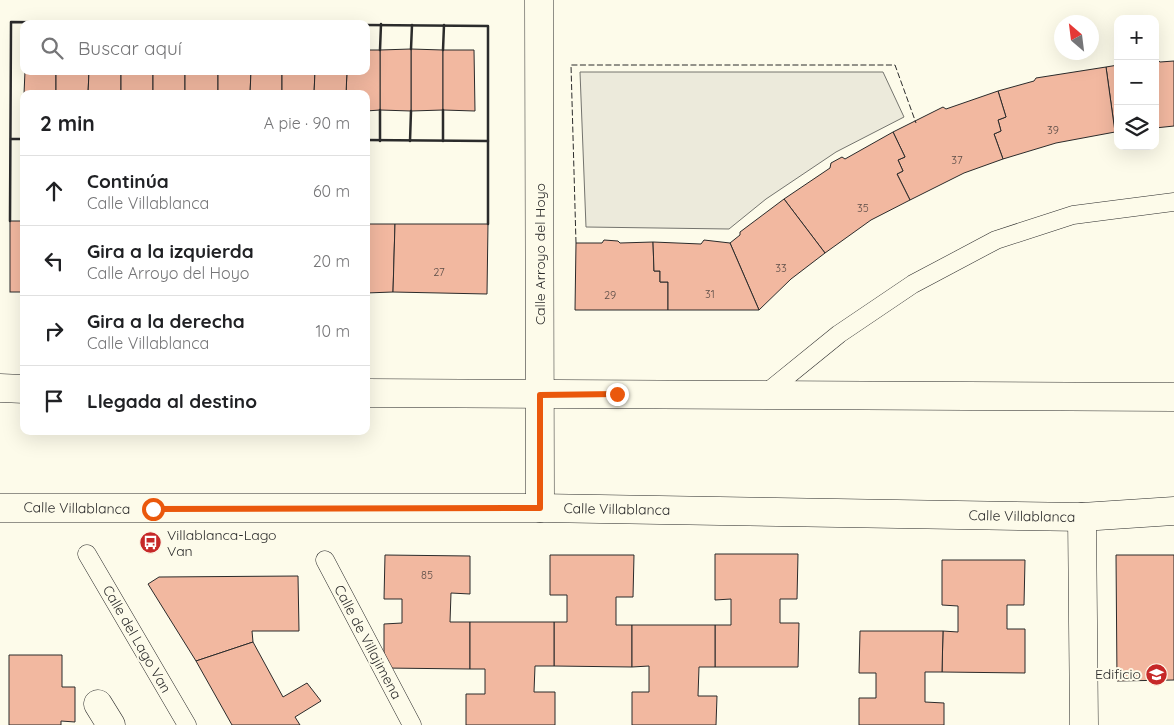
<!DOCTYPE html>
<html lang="es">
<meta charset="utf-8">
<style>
body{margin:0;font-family:Quicksand,sans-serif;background:#f2f2f2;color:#202124}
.controls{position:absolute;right:15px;top:15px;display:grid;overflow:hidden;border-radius:10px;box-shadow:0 5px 20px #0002}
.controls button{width:45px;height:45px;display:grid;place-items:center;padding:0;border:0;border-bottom:1px solid #e0e0e0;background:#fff;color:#202124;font:25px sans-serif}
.compass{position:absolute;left:1054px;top:15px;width:45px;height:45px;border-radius:50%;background:#fff;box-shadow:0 5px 20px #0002;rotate:332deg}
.stop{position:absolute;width:15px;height:15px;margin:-11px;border:4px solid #ea580c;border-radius:50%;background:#fff}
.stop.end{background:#ea580c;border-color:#fff;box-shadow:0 1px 5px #0008}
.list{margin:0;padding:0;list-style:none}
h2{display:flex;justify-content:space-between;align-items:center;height:65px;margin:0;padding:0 20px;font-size:21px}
h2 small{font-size:16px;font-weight:400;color:#757577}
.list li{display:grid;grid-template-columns:32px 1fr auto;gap:15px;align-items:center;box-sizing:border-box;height:70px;padding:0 20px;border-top:1px solid #e0e0e0}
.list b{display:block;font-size:19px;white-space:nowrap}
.list p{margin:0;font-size:16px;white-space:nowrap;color:#757577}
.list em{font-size:16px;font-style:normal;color:#757577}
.icon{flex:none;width:28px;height:28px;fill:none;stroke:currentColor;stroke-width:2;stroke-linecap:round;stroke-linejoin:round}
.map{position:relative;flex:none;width:1174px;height:725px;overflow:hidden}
.search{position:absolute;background:#fff;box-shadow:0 5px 20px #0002;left:20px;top:20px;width:350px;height:55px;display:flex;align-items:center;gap:12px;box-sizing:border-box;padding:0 18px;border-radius:10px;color:#757577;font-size:19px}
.panel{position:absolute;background:#fff;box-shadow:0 5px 20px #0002;left:20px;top:90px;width:350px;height:345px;border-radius:10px}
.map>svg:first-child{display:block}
.parking{fill:#eceadb;stroke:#74746e}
.building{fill:#f2b8a0;stroke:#2b2b2b}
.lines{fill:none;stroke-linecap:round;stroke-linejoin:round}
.service-casing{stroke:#2b2b2b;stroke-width:19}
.minor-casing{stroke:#2b2b2b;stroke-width:29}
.secondary-casing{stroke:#2b2b2b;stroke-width:29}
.service{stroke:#fdfbea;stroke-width:18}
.minor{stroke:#fdfbea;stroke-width:28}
.secondary{stroke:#fdfbea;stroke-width:28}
.fence{stroke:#2b2b2b;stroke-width:1;stroke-dasharray:6 2.5;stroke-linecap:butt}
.wall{stroke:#2b2b2b;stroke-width:2.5}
.route{stroke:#ea580c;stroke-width:6}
.labels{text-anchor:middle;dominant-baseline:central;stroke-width:4;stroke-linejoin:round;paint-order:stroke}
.number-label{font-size:11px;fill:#5d4e48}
.street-label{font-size:14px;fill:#2b2b2b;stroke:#fdfbea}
.poi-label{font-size:14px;fill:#2b2b2b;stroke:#fdfbea;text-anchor:start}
</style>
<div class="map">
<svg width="1174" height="725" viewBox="0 0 1174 725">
<rect width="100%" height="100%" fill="#fdfbea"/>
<path class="parking" d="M580 72H883L904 117 836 152 766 199 729 229 586 227Z"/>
<g class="building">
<path d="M411 49 443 50V110L411 111Z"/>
<path d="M411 49V111L380 110V50Z"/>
<path d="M366 50H380V110L366 111V94H346L347 71H366Z"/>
<path d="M443 50H474L475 111 443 110Z"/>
<path d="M1155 58 1160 62 1174 61V126L1155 128Z"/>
<path d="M1118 65V132H1115L1106 67Z"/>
<path d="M1106 67 1115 132 1056 143 1003 159 994 134 1001 131 998 120 1006 117 998 91 1034 81 1036 78Z"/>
<path d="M25 71H56V94H24Z"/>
<path d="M56 71H89L88 94H56Z"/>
<path d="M89 71H121V94H88Z"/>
<rect x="121" y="71" width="32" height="23"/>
<rect x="153" y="71" width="32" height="23"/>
<rect x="185" y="71" width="33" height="23"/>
<path d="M218 71H251L250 94H218Z"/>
<path d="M251 71H282V94H250Z"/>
<path d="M282 71H315L314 94H282Z"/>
<path d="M315 71H347L346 94H314Z"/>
<path d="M998 91 1006 117 998 120 1001 131 994 134 1003 159 964 173 910 200 897 174 903 171 898 160 905 157 893 132 943 107 946 109Z"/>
<path d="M893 132 905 157 898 160 903 171 897 174 910 200 871 220 825 253 784 199 830 168 831 163 842 157 845 159Z"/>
<path d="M784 199 825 253 791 279 759 310 730 243 740 235V232Z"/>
<rect x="10" y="221" width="14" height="71"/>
<path d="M366 224H395L393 292 366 293Z"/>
<path d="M395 224H488L487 294 393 292Z"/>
<path d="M604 240 618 241 620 243 653 242 654 271H660V282H668V310H575L576 243H602Z"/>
<path d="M704 240 730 243 759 310H668V282H660V271H654L653 242 701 244Z"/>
<path d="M715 554H798L797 599H780V623H799L798 667H715V625H731V599L715 600Z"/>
<path d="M385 555 470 556V594L451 593 450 622H470V669L384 668V624L402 623V599H384Z"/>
<path d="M550 555H634L633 597H616V625H632V667L554 666V622H567V595H550Z"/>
<path d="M1116 555H1174V680L1117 681Z"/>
<path d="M942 560H1025L1024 605H1007V629H1025V673L942 672 943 631 958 632V606L942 605Z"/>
<path d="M298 576 299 631H252L253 642 196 661 148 584 159 577Z"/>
<path d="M470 622H554V666H535L534 692H555V725H466V694H485V669H470Z"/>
<path d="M632 625H715V667H699L698 696H717L716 725H632V692H649V666L632 667Z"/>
<path d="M860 631H943L942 672H925V702L944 703V725H859V698H876V673H859Z"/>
<path d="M253 642 283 697 307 683 321 701 295 717 300 725H232L196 661Z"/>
<path d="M9 655H62V687H75V722L61 721V725H9Z"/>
</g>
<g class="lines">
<defs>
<g id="service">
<path d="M765 394 839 334 913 284 996 240 1073 215 1174 202"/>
<path d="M87 554 187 725"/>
<path d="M325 560 412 725"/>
</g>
<g id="minor">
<path d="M539 0 540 508"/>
<path d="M1082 517 1084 725"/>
<path d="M98 704 111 725"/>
</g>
<g id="secondary">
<path d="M0 388 24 389"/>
<path d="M366 393 1174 397"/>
<path d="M0 508H540L1082 517 1174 511"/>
</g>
</defs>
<use href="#service" class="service-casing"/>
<use href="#minor" class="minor-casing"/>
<use href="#secondary" class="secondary-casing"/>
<use href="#service" class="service"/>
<use href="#minor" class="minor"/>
<use href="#secondary" class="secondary"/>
<path class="fence" d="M576 243 571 65H895L916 123"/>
<g class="wall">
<path d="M257 24H273"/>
<path d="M366 25 488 26V224"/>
<path d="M411 49 412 25"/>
<path d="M380 50 381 24"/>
<path d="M443 50 444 25"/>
<path d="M11 139H24"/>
<path d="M366 140 488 141"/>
<path d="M380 141V110"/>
<path d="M410 141 411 111"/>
<path d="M443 141V110"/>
<path d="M10 221 11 22 229 24"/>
</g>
</g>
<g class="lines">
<path class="route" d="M153 509 540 508V395L617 394"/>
</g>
<defs>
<symbol id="bus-disc" viewBox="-11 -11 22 22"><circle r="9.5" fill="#c62828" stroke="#fdfbea"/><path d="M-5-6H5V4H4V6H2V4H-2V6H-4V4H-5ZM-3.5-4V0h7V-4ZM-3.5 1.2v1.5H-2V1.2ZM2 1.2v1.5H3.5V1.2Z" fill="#fff"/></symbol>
<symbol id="school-disc" viewBox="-11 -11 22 22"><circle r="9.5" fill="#c62828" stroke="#fdfbea"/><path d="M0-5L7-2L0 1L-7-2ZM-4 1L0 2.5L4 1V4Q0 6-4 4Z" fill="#fff"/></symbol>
</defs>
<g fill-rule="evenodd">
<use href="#bus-disc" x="138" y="530" width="25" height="25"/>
<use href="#school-disc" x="1144" y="662" width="25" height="25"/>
</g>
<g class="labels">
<g class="number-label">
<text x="1053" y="130">39</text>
<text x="957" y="160">37</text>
<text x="863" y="208">35</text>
<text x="781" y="268">33</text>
<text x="439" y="272">27</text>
<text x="710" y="294">31</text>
<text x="610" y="295">29</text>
<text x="427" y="575">85</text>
</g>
<g class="street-label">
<text transform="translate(540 254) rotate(-90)">Calle Arroyo del Hoyo</text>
<text transform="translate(77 508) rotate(1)">Calle Villablanca</text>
<text transform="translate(617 509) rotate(1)">Calle Villablanca</text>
<text transform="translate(1022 516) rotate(1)">Calle Villablanca</text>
<text transform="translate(137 639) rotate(60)">Calle del Lago Van</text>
<text transform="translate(368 642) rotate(62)">Calle de Villajimena</text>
</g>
<g class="poi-label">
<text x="167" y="535">Villablanca-Lago<tspan x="167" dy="16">Van</tspan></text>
<text x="1141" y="674" text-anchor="end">Edificio</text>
</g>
</g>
</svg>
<div class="controls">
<button>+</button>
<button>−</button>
<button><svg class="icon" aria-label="layers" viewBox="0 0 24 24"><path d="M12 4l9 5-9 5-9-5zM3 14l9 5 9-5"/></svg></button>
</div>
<svg class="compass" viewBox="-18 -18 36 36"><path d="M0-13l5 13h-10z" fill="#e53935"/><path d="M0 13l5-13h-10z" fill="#757577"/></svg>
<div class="stop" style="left:153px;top:509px"></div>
<div class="stop end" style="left:617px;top:394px"></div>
<div class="search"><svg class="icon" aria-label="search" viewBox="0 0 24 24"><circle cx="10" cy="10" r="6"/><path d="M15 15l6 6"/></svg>Buscar aquí</div>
<section class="panel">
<h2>2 min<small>A pie · 90 m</small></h2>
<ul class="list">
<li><svg class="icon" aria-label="ahead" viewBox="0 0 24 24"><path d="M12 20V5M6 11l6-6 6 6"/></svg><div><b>Continúa</b><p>Calle Villablanca</p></div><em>60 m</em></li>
<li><svg class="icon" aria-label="left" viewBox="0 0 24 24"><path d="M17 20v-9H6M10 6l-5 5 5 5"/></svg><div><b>Gira a la izquierda</b><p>Calle Arroyo del Hoyo</p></div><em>20 m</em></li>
<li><svg class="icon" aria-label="right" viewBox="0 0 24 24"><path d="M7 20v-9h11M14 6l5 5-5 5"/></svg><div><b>Gira a la derecha</b><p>Calle Villablanca</p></div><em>10 m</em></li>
<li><svg class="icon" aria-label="arrive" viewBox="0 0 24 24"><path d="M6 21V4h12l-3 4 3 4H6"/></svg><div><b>Llegada al destino</b></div></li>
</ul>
</section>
</div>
